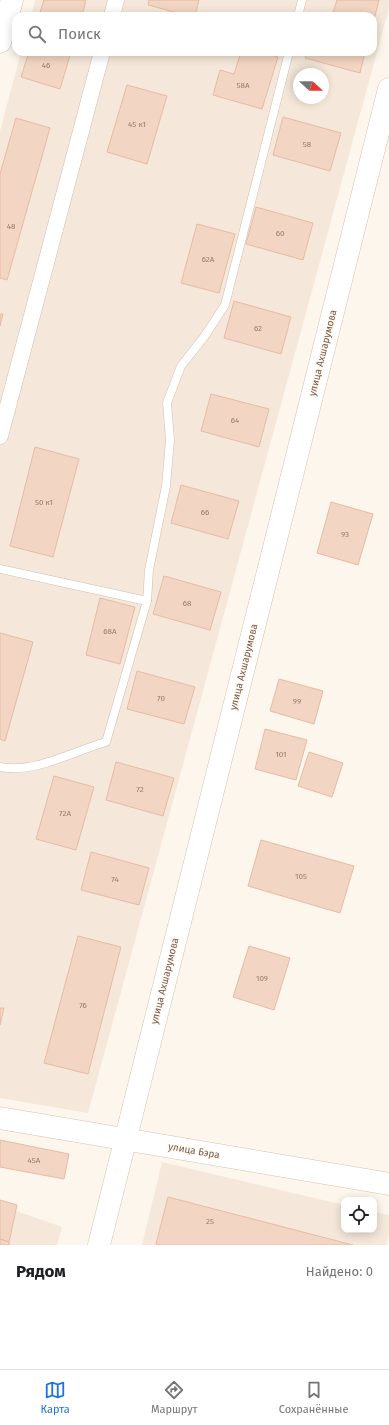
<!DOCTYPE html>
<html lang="ru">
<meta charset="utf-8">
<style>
body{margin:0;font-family:"Fira Sans",sans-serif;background:#f2f2f2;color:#202124}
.controls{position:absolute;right:12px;bottom:12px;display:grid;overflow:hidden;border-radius:8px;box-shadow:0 2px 10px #0003}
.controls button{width:36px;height:36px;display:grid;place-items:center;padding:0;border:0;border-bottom:1px solid #e0e0e0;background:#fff;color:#202124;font:20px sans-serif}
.compass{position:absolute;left:293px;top:68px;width:36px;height:36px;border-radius:50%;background:#fff;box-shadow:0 2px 10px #0003;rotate:111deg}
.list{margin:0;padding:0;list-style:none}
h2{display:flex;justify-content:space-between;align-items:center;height:52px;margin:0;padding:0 16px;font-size:17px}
h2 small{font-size:13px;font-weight:400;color:#757577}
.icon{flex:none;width:22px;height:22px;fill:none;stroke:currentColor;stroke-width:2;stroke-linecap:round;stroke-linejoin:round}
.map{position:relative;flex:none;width:389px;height:1245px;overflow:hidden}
.search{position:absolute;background:#fff;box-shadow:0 2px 10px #0003;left:12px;right:12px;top:12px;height:44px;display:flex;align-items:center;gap:10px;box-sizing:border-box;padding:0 14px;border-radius:12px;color:#757577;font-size:15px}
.sheet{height:124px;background:#fff}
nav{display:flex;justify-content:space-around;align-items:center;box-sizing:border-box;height:56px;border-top:1px solid #e0e0e0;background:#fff;font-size:11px;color:#757577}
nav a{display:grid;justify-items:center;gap:2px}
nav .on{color:#1a73e8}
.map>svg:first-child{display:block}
.residential{fill:#f5e8da;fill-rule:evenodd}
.building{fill:#f3d5c3;stroke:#e6bba3}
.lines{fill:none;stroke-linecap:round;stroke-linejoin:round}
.lane-casing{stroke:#d1beb0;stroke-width:9}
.street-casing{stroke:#d1beb0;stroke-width:17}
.secondary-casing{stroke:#d6c0b0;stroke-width:23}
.lane{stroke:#fff;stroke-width:8}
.street{stroke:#fff;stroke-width:16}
.secondary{stroke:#fff;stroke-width:22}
.labels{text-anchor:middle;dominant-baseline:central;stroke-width:3;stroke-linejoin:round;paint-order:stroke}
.number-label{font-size:8px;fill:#987a6a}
.street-label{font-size:10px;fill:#7a5c4d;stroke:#fffaf3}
</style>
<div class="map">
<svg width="389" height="1245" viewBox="0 0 389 1245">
<rect width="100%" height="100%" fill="#fdf6ec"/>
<g class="residential">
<path d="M35 0H389V8L88 1113 0 1098V131L21 52H373V16H31ZM299 74H323V98H299Z"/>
<path d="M162 1162 344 1205V1230H374V1212L389 1215V1232L386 1245H142Z"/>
<path d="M0 1205 62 1227 57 1245H0Z"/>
</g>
<g class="building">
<path d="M44 0H86L82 16H39Z"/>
<path d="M149 0H199L195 16H189L148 5Z"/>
<path d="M337 0H379L373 23V16H332Z"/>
<path d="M29 52H71L60 89 21 77Z"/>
<path d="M241 52H262L278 57 262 109 213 95 220 70 234 74Z"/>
<path d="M307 52H365L360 73 305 58Z"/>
<path d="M127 85 167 96 147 164 107 152Z"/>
<path d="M283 117 341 133 330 171 273 155Z"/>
<path d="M16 118 50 128 7 280 0 278V174Z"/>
<path d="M256 207 313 223 303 260 246 244Z"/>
<path d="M197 224 235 234 219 293 181 283Z"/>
<path d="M234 301 291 317 281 354 224 338Z"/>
<path d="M0 314H3L0 326Z"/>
<path d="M211 394 269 409 259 447 201 431Z"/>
<path d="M35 447 79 459 53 557 10 546Z"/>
<path d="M181 485 239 501 228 539 171 523Z"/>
<path d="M331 502 373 514 358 565 317 553Z"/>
<path d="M164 576 221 592 210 630 153 614Z"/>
<path d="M100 598 135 607 120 664 86 655Z"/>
<path d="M0 633 33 642 5 741 0 739Z"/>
<path d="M137 671 195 687 184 724 127 709Z"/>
<path d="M279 679 323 691 314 724 270 711Z"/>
<path d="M265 729 307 740 296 780 255 769Z"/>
<path d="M309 752 343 763 332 797 298 786Z"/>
<path d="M116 762 174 778 163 816 106 800Z"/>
<path d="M54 776 94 787 76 850 36 839Z"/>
<path d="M261 840 354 866 340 913 248 886Z"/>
<path d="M91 852 149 868 139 905 81 890Z"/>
<path d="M78 936 121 947 88 1074 44 1063Z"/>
<path d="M249 946 290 958 274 1010 233 997Z"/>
<path d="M0 1008H4L0 1025Z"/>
<path d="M0 1140 69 1154 64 1179 0 1167Z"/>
<path d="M168 1197 353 1245H160L156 1244Z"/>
<path d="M0 1200 17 1205 9 1242 0 1239Z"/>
<path d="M0 1239 9 1242V1245H0Z"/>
</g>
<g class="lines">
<defs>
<g id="lane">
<path d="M298 16 302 0"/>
<path d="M0 569 147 601"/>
<path d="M0 767C34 774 74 751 106 742L147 601 149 570 166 486 170 440 167 403 181 366 204 337 225 305 289 52"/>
</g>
<g id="street">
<path d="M112 16 116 0"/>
<path d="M0 436 102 52"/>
</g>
<g id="secondary">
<path d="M0 42 12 0"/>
<path d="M0 1118 389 1184"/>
<path d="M99 1245 389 89"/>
</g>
</defs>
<use href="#lane" class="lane-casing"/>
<use href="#street" class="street-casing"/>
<use href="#secondary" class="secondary-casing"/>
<use href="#lane" class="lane"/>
<use href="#street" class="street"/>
<use href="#secondary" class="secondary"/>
</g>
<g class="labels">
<g class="number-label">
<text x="46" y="65">46</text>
<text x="243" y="85">58А</text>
<text x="137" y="124">45 к1</text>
<text x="307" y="144">58</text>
<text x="11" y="226">48</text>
<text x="280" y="233">60</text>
<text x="208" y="259">62А</text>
<text x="258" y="328">62</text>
<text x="235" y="420">64</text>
<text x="44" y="502">50 к1</text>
<text x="205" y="512">66</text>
<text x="345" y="534">93</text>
<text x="187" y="603">68</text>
<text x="110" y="631">68А</text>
<text x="161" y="698">70</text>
<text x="297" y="701">99</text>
<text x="281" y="754">101</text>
<text x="140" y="789">72</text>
<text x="65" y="813">72А</text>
<text x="301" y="876">105</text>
<text x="115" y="879">74</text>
<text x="262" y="978">109</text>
<text x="83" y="1005">76</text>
<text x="34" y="1160">45А</text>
<text x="210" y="1221">25</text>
</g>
<g class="street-label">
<text transform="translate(323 353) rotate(-76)">улица Ахшарумова</text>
<text transform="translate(244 667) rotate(-76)">улица Ахшарумова</text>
<text transform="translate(165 981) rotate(-76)">улица Ахшарумова</text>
<text transform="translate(194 1151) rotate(10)">улица Бэра</text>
</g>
</g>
</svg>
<div class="controls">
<button><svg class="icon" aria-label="locate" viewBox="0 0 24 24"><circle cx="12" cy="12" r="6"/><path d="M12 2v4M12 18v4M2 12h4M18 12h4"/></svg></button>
</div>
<svg class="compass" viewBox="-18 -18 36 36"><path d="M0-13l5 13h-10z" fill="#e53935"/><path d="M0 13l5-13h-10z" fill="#757577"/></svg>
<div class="search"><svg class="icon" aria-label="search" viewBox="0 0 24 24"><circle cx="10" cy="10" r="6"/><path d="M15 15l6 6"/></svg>Поиск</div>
</div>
<section class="sheet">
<h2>Рядом<small>Найдено: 0</small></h2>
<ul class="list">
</ul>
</section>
<nav>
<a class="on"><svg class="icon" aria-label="map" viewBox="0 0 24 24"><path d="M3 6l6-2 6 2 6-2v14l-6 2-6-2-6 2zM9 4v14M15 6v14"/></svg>Карта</a>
<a><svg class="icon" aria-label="directions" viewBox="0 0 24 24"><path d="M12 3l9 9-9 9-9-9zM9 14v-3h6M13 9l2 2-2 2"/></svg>Маршрут</a>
<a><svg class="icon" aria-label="saved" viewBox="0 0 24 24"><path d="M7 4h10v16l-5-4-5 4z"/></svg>Сохранённые</a>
</nav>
